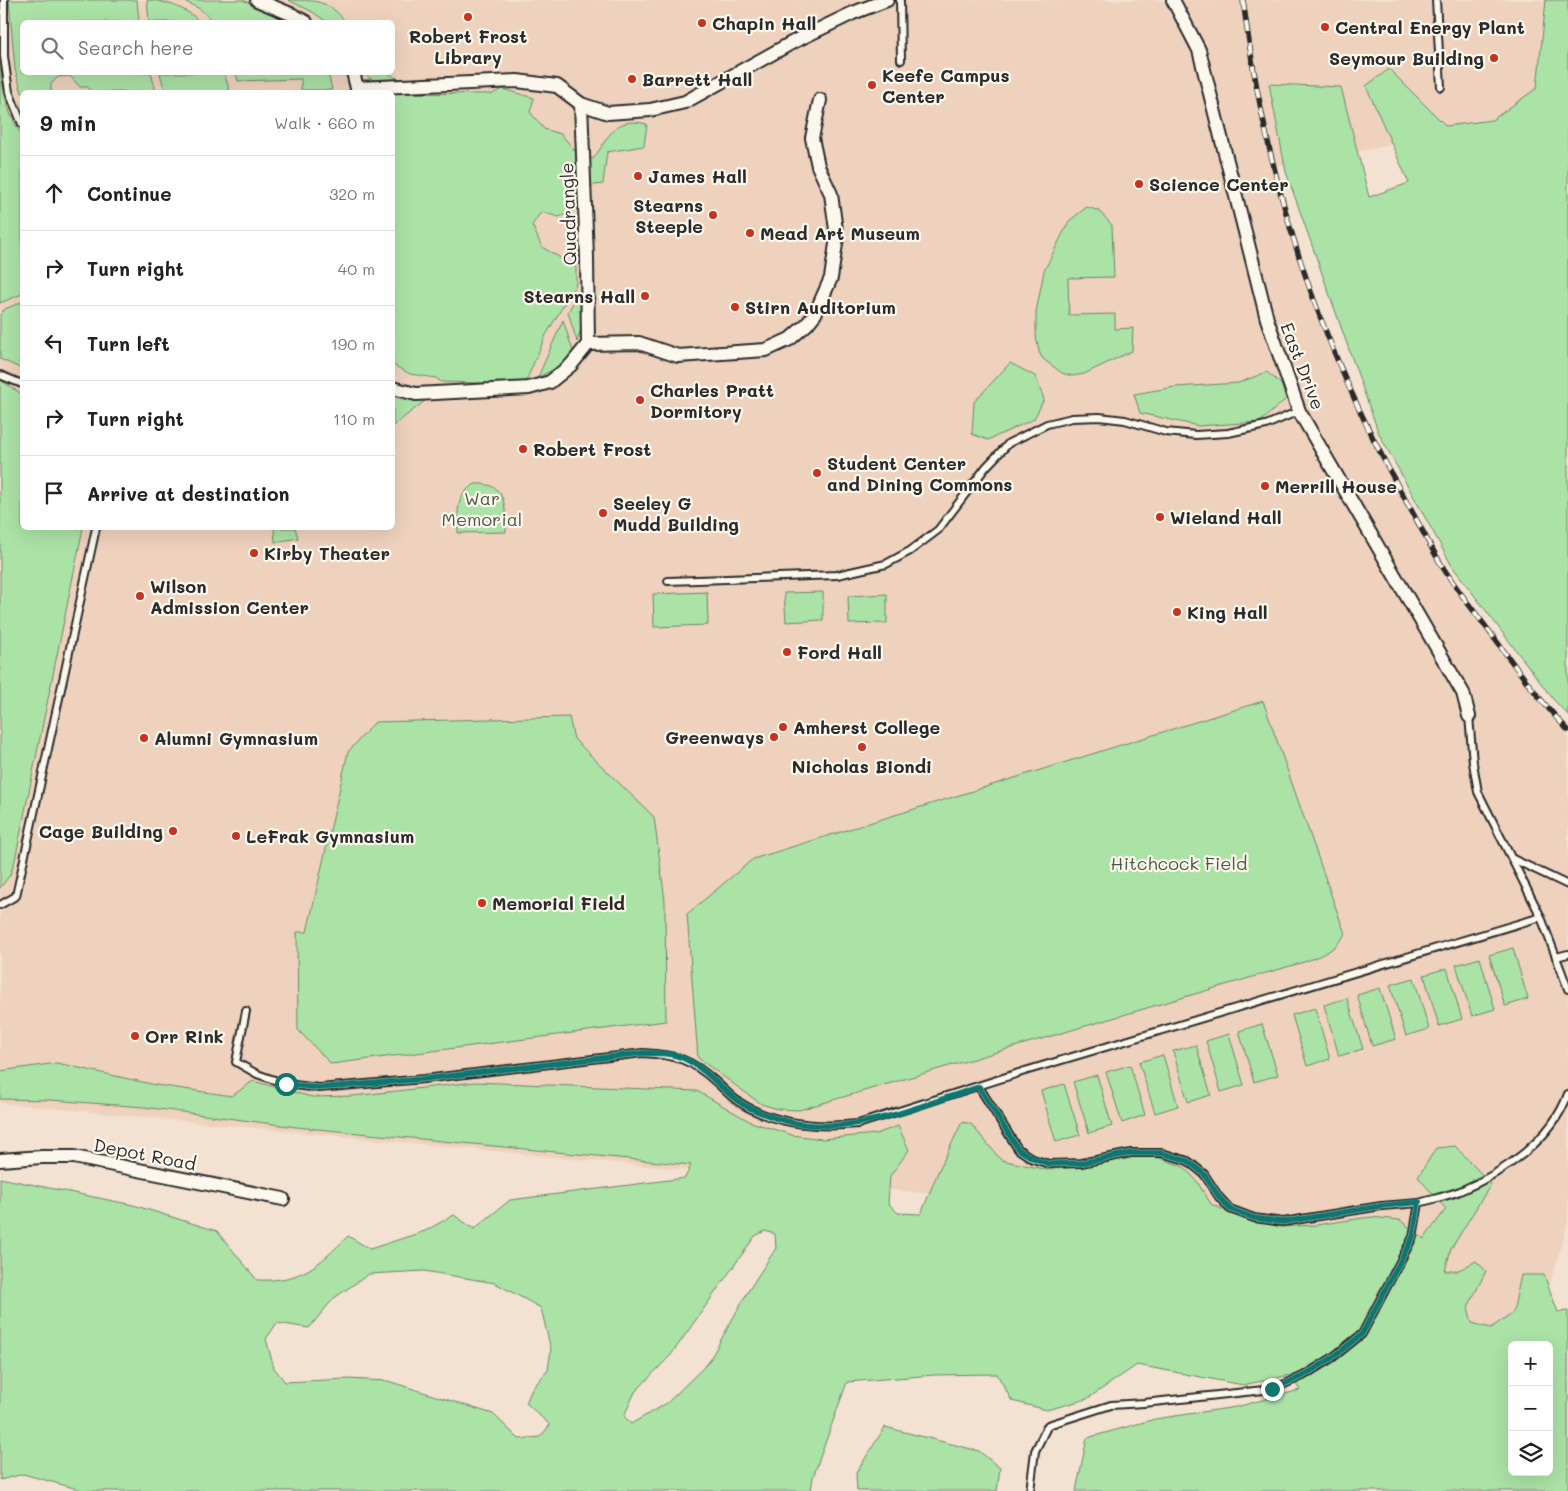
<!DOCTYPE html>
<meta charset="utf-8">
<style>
body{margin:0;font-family:Mali,sans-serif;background:#f2f2f2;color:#202124}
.controls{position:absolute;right:15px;bottom:15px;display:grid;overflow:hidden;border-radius:8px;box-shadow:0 5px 20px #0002}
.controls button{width:45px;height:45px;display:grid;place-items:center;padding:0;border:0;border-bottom:1px solid #e0e0e0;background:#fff;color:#202124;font:25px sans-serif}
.stop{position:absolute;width:15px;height:15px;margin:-11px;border:4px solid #0f766e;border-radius:50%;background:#fff}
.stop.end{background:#0f766e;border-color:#fff;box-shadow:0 1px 5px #0008}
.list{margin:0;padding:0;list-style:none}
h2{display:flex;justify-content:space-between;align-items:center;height:65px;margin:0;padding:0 20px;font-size:21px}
h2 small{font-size:16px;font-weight:400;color:#757577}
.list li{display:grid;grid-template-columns:32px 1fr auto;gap:15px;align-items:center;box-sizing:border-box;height:75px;padding:0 20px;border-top:1px solid #e0e0e0}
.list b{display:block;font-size:19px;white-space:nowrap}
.list em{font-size:16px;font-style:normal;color:#757577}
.icon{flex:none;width:28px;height:28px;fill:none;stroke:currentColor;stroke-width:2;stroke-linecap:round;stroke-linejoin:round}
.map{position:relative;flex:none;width:1568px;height:1491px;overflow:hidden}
.search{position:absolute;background:#fff;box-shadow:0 5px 20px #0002;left:20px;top:20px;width:375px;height:55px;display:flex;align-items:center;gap:12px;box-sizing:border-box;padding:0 18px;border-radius:8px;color:#757577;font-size:19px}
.panel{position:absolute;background:#fff;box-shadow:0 5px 20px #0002;left:20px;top:90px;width:375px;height:440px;border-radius:8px}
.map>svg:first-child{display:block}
.built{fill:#eed2be;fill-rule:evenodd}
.green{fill:#abe2a6;stroke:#6b8668;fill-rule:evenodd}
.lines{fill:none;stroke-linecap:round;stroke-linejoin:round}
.service-casing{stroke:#2b2b2b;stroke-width:10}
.minor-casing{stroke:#2b2b2b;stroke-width:16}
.service{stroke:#fbf7ec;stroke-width:6}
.minor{stroke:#fbf7ec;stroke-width:12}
.rail-casing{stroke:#2b2b2b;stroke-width:5.5}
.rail{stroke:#fbf7ec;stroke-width:4;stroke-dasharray:11;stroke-linecap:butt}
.route{stroke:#0f766e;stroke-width:6}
.poi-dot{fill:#c8321e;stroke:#fbf7ec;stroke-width:2}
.labels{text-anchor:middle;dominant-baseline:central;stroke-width:4.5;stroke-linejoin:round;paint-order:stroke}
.poi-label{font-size:18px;font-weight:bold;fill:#2b2b2b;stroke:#fbf7ec;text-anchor:start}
.street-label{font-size:18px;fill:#2b2b2b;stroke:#fbf7ec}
.park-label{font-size:18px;fill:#4b594a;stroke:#fbf7ec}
</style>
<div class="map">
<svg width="1568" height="1491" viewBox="0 0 1568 1491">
<rect width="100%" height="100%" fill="#f3e1d1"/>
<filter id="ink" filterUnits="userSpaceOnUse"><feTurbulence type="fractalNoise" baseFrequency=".02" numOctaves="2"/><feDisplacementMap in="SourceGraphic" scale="10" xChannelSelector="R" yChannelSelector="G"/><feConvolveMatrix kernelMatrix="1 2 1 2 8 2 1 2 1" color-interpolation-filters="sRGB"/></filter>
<g filter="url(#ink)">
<path class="built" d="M0 0H1561L1560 114 1272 167 1293 241 1324 331 1378 450 1444 569 1515 667 1568 730V1221L1533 1345H1512L955 1196 0 1103ZM22 22H392V72H22ZM22 92H392V528H22Z"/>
<g class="green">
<path d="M9 0H137L139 22H22V72L151 73 156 92H93L87 87H80L70 76 58 77 51 84V92L22 93 15 69Z"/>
<path d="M147 0C165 0 188 9 200 22H149Z"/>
<path d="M182 0H242L273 11 294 22H213L200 9Z"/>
<path d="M288 0C316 0 328 0 346 22H327L311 11Z"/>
<path d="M1546 0H1568V715L1553 699 1452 566 1379 434 1286 172 1269 84 1341 87 1369 197 1409 183 1366 86 1389 69 1446 126 1492 120 1537 88Z"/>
<path d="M0 59C2 86 6 113 22 135V294L0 303Z"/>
<path d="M160 73H224L230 92H165Z"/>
<path d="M236 73H323L329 77 332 90H301V79L238 81Z"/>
<path d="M364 73H387L399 79 398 82C384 82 374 84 364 73Z"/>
<path d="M502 89 534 98 530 112 544 129 561 134 575 151 593 159C611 135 613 116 647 124L644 146 607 152 603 184 579 187 572 212 559 217 541 212 532 225 542 247 576 267V284L546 335 526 381 511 384 441 382 436 378 410 374 393 365 392 93 492 94Z"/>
<path d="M1087 207 1099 211 1112 225 1114 277 1068 278 1069 315 1115 314V329L1133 328 1132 351 1084 374 1072 376 1062 373 1043 359 1039 352 1036 336V312L1044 271 1069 221Z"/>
<path d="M582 287 581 329 577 342 568 312Z"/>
<path d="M22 302V369L0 359V314L5 309Z"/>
<path d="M563 320 573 351 561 366 538 377Z"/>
<path d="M1010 363 1035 376 1044 399 1034 419 988 440 972 434 974 402Z"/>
<path d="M1267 372 1281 384 1286 399 1260 422 1198 426 1140 413 1134 394 1175 387 1238 383Z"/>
<path d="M0 380 22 394V528H83L15 860 10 875 0 888Z"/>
<path d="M393 393 431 396 393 426Z"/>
<path d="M475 484C508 482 505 508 506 532L458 533C458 512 455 495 475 484Z"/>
<path d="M274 528H295L298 538 275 542Z"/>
<path d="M707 592 708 625 654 627 653 594Z"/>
<path d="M823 592V620L786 622 784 593Z"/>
<path d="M887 594V623L849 624 848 596Z"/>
<path d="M1263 701 1345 934C1335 951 1322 955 1304 962L799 1110 778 1109 761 1104 698 1058 687 914 753 859Z"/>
<path d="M569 717 574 739 654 817 665 901 666 1021 331 1064 298 1030 297 932H307L348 752 375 722Z"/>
<path d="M1513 948 1528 999 1505 1006 1489 955Z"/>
<path d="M1480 958 1495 1009 1472 1016 1456 965Z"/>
<path d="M1447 968 1462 1019 1439 1026 1424 975Z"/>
<path d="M1414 978 1429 1029 1406 1036 1390 985Z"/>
<path d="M1380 988 1396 1039 1372 1046 1357 995Z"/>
<path d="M1347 998 1363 1049 1339 1056 1324 1005Z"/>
<path d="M1315 1008 1330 1059 1307 1066 1292 1015Z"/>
<path d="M1262 1024 1278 1075 1254 1082 1239 1031Z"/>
<path d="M1229 1034 1244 1085 1221 1092 1206 1041Z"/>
<path d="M1196 1045 1211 1095 1188 1102 1173 1051Z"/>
<path d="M1163 1055 1178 1106 1155 1113 1139 1062Z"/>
<path d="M57 1063 156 1085 232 1096 253 1081 312 1097 353 1096 475 1082 697 1091 751 1122 792 1135 822 1139 876 1134 898 1126 909 1150 890 1176 888 1203 898 1213 921 1214 938 1172 962 1122 971 1124 1001 1160 1048 1170 1122 1155 1160 1158 1184 1167 1196 1180 1211 1204 1234 1215 1280 1227 1316 1225 1370 1217 1400 1220 1424 1239 1446 1209 1418 1177 1436 1148 1455 1146 1491 1184 1451 1249 1445 1271H1457L1476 1261 1486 1271 1468 1307 1472 1323 1491 1328 1513 1312 1521 1275H1544L1558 1312 1568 1311V1491H1076L1087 1438 1155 1419 1236 1407 1300 1390 1290 1375 1243 1385 1137 1365 1087 1399 1047 1410 1012 1401 997 1374 934 1375 847 1382 813 1477 811 1491H85L23 1474 0 1480V1178L133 1205 217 1231 257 1280C301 1282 318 1266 348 1236L370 1249 425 1231 454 1215 474 1229 510 1200 685 1178 691 1165 296 1127 143 1107 51 1100 0 1099V1071ZM765 1231 775 1234 776 1248 747 1293 708 1363 667 1403 631 1424 624 1416 635 1392 671 1355 755 1236ZM424 1271 495 1283 541 1308 551 1350 548 1370 532 1389 526 1403 550 1425 540 1437 519 1439 493 1414 388 1381 347 1379 285 1382 274 1368 266 1339 277 1323 309 1328 334 1298 369 1274ZM1512 1345H1549V1472H1512Z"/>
<path d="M1130 1065 1145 1115 1122 1123 1106 1072Z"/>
<path d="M1097 1075 1112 1126 1089 1133 1073 1082Z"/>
<path d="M1064 1084 1080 1135 1056 1142 1041 1091Z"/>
<path d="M885 1427 979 1451 1000 1468 997 1491H857L856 1473Z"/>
</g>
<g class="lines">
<defs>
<g id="service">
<path d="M4 0V56L9 92 22 124"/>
<path d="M900 0 901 60"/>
<path d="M1436 0 1441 87"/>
<path d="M0 375 22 384"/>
<path d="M668 581 837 575 886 564 910 551 938 530 986 467 1009 443 1047 424 1072 418 1099 417 1125 420 1166 432 1196 435 1228 433 1266 425 1299 411"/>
<path d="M1513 859 1568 885"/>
<path d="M0 905 16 896 96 528"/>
<path d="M1541 917 1568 989"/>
<path d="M1556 957 1568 954"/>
<path d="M246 1011 236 1062 257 1074 286 1084 319 1088 424 1079 643 1053C676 1055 691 1059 716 1082 723 1088 731 1097 739 1102 774 1125 817 1128 858 1124L1025 1071 1541 917 1478 792 1473 763 1469 716"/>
<path d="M979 1087 1018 1149 1033 1159 1049 1164 1081 1163 1131 1153H1162L1188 1161 1204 1174 1219 1197 1230 1209 1254 1218 1283 1222 1381 1206 1419 1203"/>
<path d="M1030 1491 1035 1451 1048 1425 1111 1405 1144 1403 1273 1389 1303 1376 1332 1358 1362 1334 1413 1237 1419 1203C1433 1199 1447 1196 1460 1191 1503 1173 1552 1140 1568 1094"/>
</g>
<g id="minor">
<path d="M257 0 293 15 306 22"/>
<path d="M1173 0 1199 50 1267 319 1299 411 1463 693 1469 716"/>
<path d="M353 72 357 88"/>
<path d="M357 92V88L517 81 557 86 581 104 608 113 650 110 685 102 795 41 853 13 887 0"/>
<path d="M588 344 639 343 678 356 766 350 790 339 807 324 815 314 831 278 837 237 831 194 818 166 812 138 820 100"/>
<path d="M392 388 416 394 529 388 550 382 571 365 588 344 587 257 581 104"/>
<path d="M0 1160 42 1157H74L283 1199"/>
</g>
</defs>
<use href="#service" class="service-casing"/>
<use href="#minor" class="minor-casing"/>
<use href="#service" class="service"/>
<use href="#minor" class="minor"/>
<defs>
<path id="rail" d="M1243 0C1267 184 1316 339 1406 501 1419 523 1430 547 1444 569 1457 590 1474 611 1489 631 1514 665 1539 700 1568 730"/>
</defs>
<use href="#rail" class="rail-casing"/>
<use href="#rail" class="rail"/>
</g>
</g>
<g class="lines" filter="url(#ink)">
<path class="route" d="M286 1084 319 1088 424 1079 643 1053C652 1053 661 1053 670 1054 699 1059 716 1085 738 1101 745 1106 754 1110 762 1113 836 1145 907 1110 979 1087L1018 1149 1033 1158 1049 1164 1081 1163 1131 1153H1162L1188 1161 1204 1174 1219 1197 1230 1209 1254 1218 1283 1222 1381 1206 1419 1202 1413 1237 1362 1334 1332 1358 1303 1376 1272 1389"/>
</g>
<g class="poi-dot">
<circle cx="468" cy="17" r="5"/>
<circle cx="702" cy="23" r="5"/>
<circle cx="1325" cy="27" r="5"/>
<circle cx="1494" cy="58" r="5"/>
<circle cx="632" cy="79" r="5"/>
<circle cx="872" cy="85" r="5"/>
<circle cx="638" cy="176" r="5"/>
<circle cx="1139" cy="184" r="5"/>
<circle cx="713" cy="215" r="5"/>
<circle cx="750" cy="233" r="5"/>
<circle cx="645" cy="296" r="5"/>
<circle cx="735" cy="307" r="5"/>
<circle cx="640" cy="400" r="5"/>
<circle cx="523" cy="449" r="5"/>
<circle cx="817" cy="473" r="5"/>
<circle cx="1265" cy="486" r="5"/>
<circle cx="603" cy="513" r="5"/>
<circle cx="1160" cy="517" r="5"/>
<circle cx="254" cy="553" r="5"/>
<circle cx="140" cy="596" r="5"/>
<circle cx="1177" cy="612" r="5"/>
<circle cx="787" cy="652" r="5"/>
<circle cx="783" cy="727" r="5"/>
<circle cx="774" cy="737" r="5"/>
<circle cx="144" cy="738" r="5"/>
<circle cx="862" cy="747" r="5"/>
<circle cx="173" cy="831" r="5"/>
<circle cx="236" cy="836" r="5"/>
<circle cx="482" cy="903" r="5"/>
<circle cx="135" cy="1036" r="5"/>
</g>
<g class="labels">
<g class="poi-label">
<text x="712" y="23">Chapin Hall</text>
<text x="1335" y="27">Central Energy Plant</text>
<text x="468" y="36" text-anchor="middle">Robert Frost<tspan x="468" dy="21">Library</tspan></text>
<text x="1484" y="58" text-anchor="end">Seymour Building</text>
<text x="882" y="75">Keefe Campus<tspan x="882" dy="21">Center</tspan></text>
<text x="642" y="79">Barrett Hall</text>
<text x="648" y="176">James Hall</text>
<text x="1149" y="184">Science Center</text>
<text x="703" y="205" text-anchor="end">Stearns<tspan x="703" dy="21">Steeple</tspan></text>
<text x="760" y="233">Mead Art Museum</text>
<text x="635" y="296" text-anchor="end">Stearns Hall</text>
<text x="745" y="307">Stirn Auditorium</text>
<text x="650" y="390">Charles Pratt<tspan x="650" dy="21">Dormitory</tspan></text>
<text x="533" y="449">Robert Frost</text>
<text x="827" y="463">Student Center<tspan x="827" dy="21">and Dining Commons</tspan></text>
<text x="1275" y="486">Merrill House</text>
<text x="613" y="503">Seeley G<tspan x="613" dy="21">Mudd Building</tspan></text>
<text x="1170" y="517">Wieland Hall</text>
<text x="264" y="553">Kirby Theater</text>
<text x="150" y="586">Wilson<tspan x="150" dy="21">Admission Center</tspan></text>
<text x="1187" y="612">King Hall</text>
<text x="797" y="652">Ford Hall</text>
<text x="793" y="727">Amherst College</text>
<text x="764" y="737" text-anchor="end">Greenways</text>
<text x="154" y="738">Alumni Gymnasium</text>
<text x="862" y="766" text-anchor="middle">Nicholas Biondi</text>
<text x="163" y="831" text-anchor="end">Cage Building</text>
<text x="246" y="836">LeFrak Gymnasium</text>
<text x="492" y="903">Memorial Field</text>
<text x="145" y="1036">Orr Rink</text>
</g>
<g class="street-label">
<text transform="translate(568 214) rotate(-92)">Quadrangle</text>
<text transform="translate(1303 366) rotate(69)">East Drive</text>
<text transform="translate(145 1154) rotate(11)">Depot Road</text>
</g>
<g class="park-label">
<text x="482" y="498">War<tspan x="482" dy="21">Memorial</tspan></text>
<text x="1179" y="863">Hitchcock Field</text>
</g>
</g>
</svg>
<div class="controls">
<button>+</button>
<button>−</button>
<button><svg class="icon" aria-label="layers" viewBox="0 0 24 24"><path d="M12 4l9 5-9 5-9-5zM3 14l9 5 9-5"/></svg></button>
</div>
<div class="stop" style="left:286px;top:1084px"></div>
<div class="stop end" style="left:1272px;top:1389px"></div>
<div class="search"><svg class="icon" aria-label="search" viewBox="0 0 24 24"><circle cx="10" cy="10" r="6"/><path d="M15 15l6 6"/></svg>Search here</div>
<section class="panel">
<h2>9 min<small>Walk · 660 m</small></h2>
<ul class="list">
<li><svg class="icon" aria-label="ahead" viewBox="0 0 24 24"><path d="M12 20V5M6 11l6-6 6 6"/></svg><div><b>Continue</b></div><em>320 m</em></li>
<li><svg class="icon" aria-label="right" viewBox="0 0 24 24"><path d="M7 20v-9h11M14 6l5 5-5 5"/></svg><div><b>Turn right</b></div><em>40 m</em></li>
<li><svg class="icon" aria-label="left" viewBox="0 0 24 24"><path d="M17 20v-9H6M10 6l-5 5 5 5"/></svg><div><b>Turn left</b></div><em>190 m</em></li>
<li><svg class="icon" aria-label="right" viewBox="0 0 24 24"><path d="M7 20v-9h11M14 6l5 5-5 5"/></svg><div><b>Turn right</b></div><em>110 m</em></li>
<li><svg class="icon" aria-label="arrive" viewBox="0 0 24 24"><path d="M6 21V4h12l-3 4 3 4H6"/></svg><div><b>Arrive at destination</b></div></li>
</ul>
</section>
</div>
